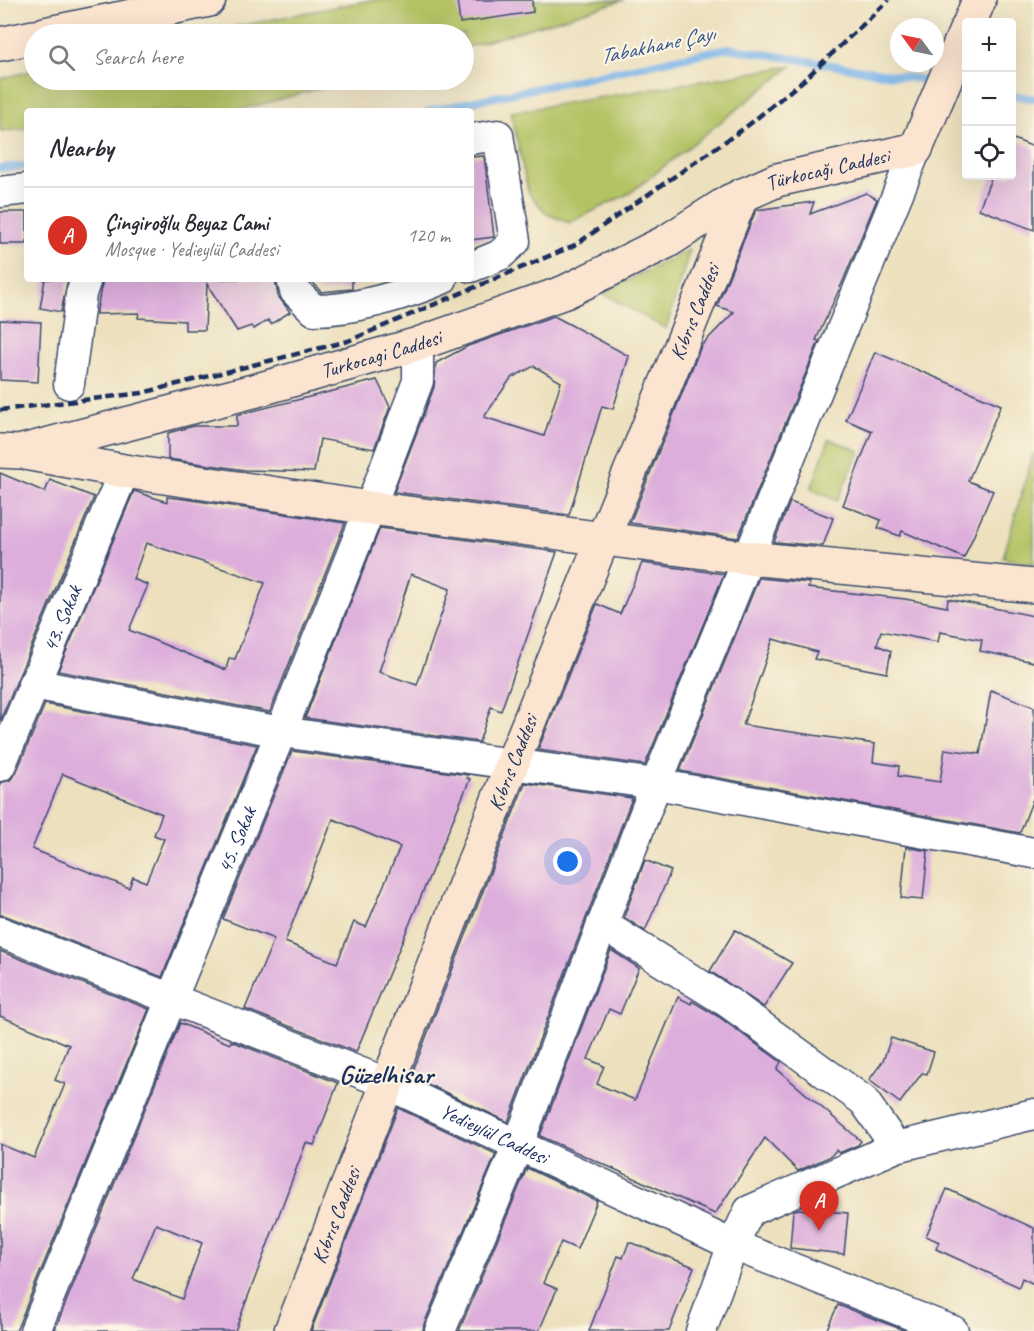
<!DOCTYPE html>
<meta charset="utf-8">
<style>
body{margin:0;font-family:Caveat,sans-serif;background:#f7f7f7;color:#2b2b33}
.controls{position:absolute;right:18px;top:18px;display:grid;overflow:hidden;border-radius:6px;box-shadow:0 6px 24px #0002}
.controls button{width:54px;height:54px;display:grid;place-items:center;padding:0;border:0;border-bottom:2px solid #e1e1e2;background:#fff;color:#2b2b33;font:30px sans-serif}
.compass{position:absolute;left:890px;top:18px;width:54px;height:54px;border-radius:50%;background:#fff;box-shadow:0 6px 24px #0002;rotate:303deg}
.you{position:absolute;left:568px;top:862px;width:21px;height:21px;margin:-15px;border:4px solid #fff;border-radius:50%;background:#1a73e8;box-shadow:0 0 0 9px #1a73e833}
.badge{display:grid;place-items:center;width:39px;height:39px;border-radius:50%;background:#d93025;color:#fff;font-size:20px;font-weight:700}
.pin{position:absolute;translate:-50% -50px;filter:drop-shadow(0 2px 3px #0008)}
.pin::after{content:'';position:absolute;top:32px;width:21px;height:18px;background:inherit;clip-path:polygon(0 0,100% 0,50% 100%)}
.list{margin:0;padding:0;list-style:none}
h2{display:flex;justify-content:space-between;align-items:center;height:78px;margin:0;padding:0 24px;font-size:26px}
h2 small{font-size:20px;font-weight:400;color:#7c7c81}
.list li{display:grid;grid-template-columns:39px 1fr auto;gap:18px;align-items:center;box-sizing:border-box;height:96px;padding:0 24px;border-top:2px solid #e1e1e2}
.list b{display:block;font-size:22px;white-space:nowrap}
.list p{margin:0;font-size:20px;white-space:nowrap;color:#7c7c81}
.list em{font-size:20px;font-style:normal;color:#7c7c81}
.icon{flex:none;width:33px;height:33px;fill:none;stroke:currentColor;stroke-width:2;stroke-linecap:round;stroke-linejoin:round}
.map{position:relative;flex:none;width:1034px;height:1331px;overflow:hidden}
.search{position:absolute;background:#fff;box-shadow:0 6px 24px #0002;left:24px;top:24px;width:450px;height:66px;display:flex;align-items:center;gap:15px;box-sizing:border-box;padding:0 21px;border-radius:33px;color:#7c7c81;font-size:22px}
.panel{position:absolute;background:#fff;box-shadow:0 6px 24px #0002;left:24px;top:108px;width:450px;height:174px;border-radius:6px}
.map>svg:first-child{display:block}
.green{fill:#b3c264;stroke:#677861;stroke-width:1.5}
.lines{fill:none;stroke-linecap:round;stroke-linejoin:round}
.stream{stroke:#78b2e8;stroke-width:8}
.building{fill:#ddaedc;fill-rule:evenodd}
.street-casing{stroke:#3a4a6c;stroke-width:33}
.secondary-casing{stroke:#3a4a6c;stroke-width:36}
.street{stroke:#fff;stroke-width:30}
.secondary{stroke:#fce5d0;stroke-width:33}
.rail{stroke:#1b2f5e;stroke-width:4.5;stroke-dasharray:9 4.5;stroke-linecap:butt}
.labels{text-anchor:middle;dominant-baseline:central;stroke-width:4.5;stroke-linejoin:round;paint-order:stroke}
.street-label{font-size:21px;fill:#1b2f5e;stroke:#fcf5e5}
.water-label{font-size:22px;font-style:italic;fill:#375687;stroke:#fcf5e5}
.district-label{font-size:27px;font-weight:bold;fill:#1b2f5e;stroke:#fcf5e5}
</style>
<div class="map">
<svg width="1034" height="1331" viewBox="0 0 1034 1331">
<rect width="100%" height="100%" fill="#fcf5e5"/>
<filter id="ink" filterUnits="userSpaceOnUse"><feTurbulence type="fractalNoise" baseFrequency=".0167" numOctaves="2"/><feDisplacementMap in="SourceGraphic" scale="12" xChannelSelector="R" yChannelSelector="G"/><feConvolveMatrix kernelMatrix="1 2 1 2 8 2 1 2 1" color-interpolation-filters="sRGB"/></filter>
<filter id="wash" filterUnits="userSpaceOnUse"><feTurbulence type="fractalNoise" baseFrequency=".008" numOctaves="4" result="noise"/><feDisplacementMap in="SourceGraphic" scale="24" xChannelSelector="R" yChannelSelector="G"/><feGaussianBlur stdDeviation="1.35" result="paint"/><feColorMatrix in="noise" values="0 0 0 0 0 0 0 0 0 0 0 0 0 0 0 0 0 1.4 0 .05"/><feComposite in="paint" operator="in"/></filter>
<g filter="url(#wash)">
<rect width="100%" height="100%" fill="#ece0bd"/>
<g class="green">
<path d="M370 0H624L464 48V34H198Z"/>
<path d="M792 66 630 193 569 223 547 214 528 192 511 112Z"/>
<path d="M34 70V80H353L235 111H27V129L0 131V79Z"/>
<path d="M690 249 666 329 602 293Z"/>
<path d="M829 439 860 451 837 501 811 489Z"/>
<path d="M1034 451V564L1003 558Z"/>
</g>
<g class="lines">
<g class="stream">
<path d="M951 85 966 87"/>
<path d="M1012 95 1034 99"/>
<path d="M428 111 728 48 936 82"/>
<path d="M0 168 27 166"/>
</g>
</g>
<g id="blocks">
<g class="building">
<path d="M457 0H532L533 12 460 23Z"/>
<path d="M1011 138 1034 147V230L979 209 992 176H1011Z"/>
<path d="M484 156 494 237 471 240V157Z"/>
<path d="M866 193 877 199 843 281 816 340 819 341 738 538 630 523 701 346 734 312 717 306 756 210 814 202 810 214Z"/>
<rect x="0" y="212" width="27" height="32"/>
<path d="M45 279H68L61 312 40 308Z"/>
<path d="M103 279H275L278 296 290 312 271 324 268 320 254 329 251 326 237 331 207 284 205 330H185V321L138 318 139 313 96 314Z"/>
<path d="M310 279H352V289L321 292Z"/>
<path d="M554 316 629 356 613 409 602 406 569 515 394 492 434 387 436 363 468 346ZM534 366 561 382 544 436 484 417 511 378Z"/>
<path d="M0 320 41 322 38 382 0 380Z"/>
<path d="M875 352 1001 405 968 481 993 491 964 558 902 531 900 536 878 528 881 520 843 505 872 431 846 420Z"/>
<path d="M377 380 390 407 374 449 320 439 314 472 245 470 168 459V433L194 426H237V415Z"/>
<path d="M0 473 45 492 50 480 94 497 0 721Z"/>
<path d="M134 491 167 502V497L185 499 345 523 270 712 58 671ZM146 543 265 583 235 659 229 658 226 670 129 630 148 585 133 579Z"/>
<path d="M790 502 833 518 823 546 774 542Z"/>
<path d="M380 528 557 552 501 711 491 707 479 742 305 718ZM411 574 450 589 417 685 379 672Z"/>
<path d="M642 563 724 574 645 765 538 750 597 604 620 614Z"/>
<path d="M759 578 810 583 808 588 905 599 947 607 948 599 1034 616V662L980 651 982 640 940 632 938 642 881 631 877 645 891 651 887 673 814 659 817 652 773 639 743 725 875 744 873 762 899 766 898 776 940 782 945 749 980 754 991 690 1034 707V796L1020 833 680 771Z"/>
<path d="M45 704 257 745 162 977 6 916 0 915V783L10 780 16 773ZM63 774 162 814 154 835 164 839 146 882 133 877 129 888 32 849Z"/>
<path d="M292 751 468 775 467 778 470 779 356 1052 245 1009 274 939 223 919ZM333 819 400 847 366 927 354 922 337 963 285 942Z"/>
<path d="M525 783 632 798 508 1122 411 1076Z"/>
<path d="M906 847 928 851 923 900 901 898Z"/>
<path d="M645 860 671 871 645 931 624 917Z"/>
<path d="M735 930 792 963 764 1007 710 971Z"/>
<path d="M611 950 639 968 620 1014 609 1009 588 1059 604 1066 597 1084 635 1100 678 997 691 1004 692 1001 719 1017 781 1062 777 1069 861 1141 858 1145 839 1153 836 1150 831 1156 798 1171 765 1138 715 1214 540 1136Z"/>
<path d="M0 951 149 1009 16 1331H0V1144L34 1158 65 1084 55 1080 69 1045 0 1016Z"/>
<path d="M180 1023 230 1044 231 1041 338 1083 314 1145 306 1143 235 1331H60L55 1329ZM156 1224 202 1243 182 1299 133 1279Z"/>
<path d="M891 1038 934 1052 927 1074 922 1073 900 1103 869 1080 883 1061Z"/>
<path d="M398 1108 496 1154 424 1324 423 1331H311Z"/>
<path d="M527 1168 597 1201 577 1249 561 1242 543 1283 557 1289 539 1331H459Z"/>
<path d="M947 1189 1034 1228V1284L1022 1278 1019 1287 936 1249 939 1242 926 1236Z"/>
<path d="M798 1209 848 1213 844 1254 790 1248 793 1211Z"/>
<path d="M629 1242 694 1267 669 1331H589L618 1256 623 1258Z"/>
<path d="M838 1305 906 1331H826Z"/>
</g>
</g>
</g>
<g filter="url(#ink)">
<use href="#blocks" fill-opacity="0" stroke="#3a4a6c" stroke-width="1.5"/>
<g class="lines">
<defs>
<g id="street">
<path d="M471 139 498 135 515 241 500 255 471 267"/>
<path d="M0 192 27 189"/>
<path d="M292 279 295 291 314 310C355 310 404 295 442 279"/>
<path d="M69 384 81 294 86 279"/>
<path d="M33 684 281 732 656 784 1034 853"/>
<path id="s1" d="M0 766 124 471"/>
<path d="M602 924 729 1003 864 1101 896 1147"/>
<path id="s2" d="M0 932 374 1078 733 1245 953 1331"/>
<path id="s3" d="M35 1331 281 732 370 508 418 381V344"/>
<path d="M440 1331 518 1145 656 784 916 149"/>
<path d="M701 1331 733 1245 749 1211 896 1147 1034 1114"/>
</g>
<g id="secondary">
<path d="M970 22 979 0"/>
<path d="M45 34 209 0"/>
<path d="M0 44 34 37"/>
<path id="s4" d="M0 451 19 452 257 390 418 344 565 292 666 242 730 201 777 180 916 149 966 30"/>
<path d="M30 454 124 471 370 508 749 558 1034 586"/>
<path id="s5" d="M291 1331 512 764 742 195"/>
</g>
</defs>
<use href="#street" class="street-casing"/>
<use href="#secondary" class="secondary-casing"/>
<use href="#street" class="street"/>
<use href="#secondary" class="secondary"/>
<path class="rail" d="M0 410 142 393 348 341 575 245 746 127 805 79 889 0"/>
</g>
</g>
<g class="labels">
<g class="street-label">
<text stroke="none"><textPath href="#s4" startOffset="880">Türkocağı Caddesi</textPath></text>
<text stroke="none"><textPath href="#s5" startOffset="1096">Kıbrıs Caddesi</textPath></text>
<text stroke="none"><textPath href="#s4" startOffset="394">Turkocagi Caddesi</textPath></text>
<text stroke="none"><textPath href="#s1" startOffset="160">43. Sokak</textPath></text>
<text stroke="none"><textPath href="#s5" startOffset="610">Kıbrıs Caddesi</textPath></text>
<text stroke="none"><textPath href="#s3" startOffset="531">45. Sokak</textPath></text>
<text stroke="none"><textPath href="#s2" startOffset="534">Yedieylül Caddesi</textPath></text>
<text stroke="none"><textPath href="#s5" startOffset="124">Kıbrıs Caddesi</textPath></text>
</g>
<g class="water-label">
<text transform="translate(657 45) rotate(-12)">Tabakhane Çayı</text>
</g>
<g class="district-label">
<text x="386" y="1074">Güzelhisar</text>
</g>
</g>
</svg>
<div class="controls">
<button>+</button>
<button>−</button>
<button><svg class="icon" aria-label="locate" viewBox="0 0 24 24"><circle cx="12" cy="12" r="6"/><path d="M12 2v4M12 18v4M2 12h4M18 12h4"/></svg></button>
</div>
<svg class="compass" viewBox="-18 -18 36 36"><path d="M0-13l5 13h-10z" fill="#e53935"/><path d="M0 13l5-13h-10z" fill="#7c7c81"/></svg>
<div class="you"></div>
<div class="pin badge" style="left:819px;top:1231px">A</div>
<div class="search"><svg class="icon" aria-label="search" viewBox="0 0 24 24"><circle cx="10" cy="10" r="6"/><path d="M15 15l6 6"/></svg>Search here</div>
<section class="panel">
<h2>Nearby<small></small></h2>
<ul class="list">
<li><span class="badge">A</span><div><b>Çingiroğlu Beyaz Cami</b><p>Mosque · Yedieylül Caddesi</p></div><em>120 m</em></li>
</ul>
</section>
</div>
